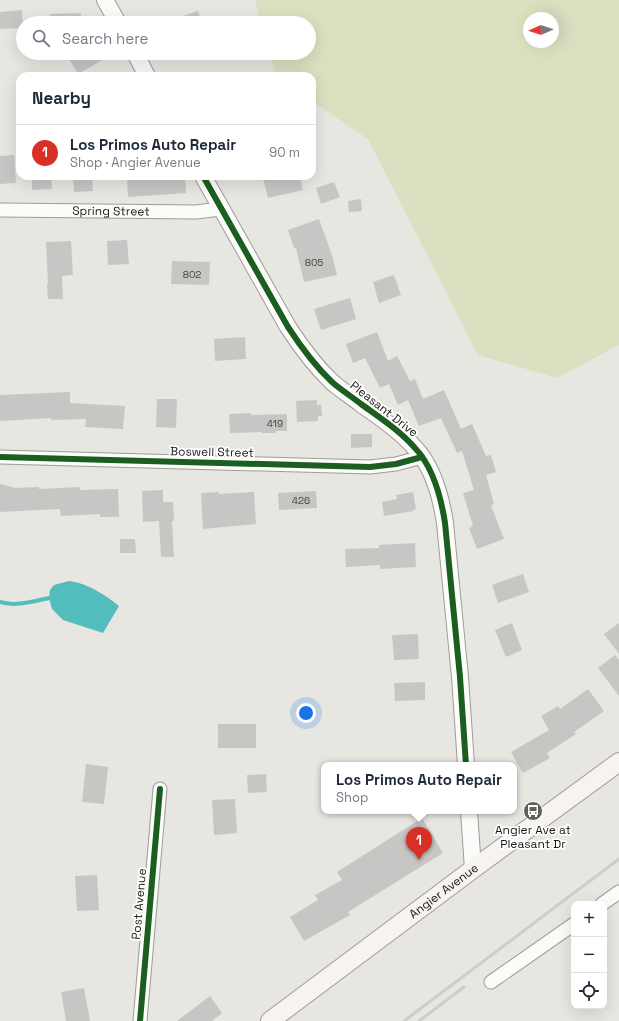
<!DOCTYPE html>
<meta charset="utf-8">
<style>
body{margin:0;font-family:"Space Grotesk",sans-serif;background:#f6f6f7;color:#1f2937}
.controls{position:absolute;right:12px;bottom:12px;display:grid;overflow:hidden;border-radius:8px;box-shadow:0 4px 16px #0002}
.controls button{width:36px;height:36px;display:grid;place-items:center;padding:0;border:0;border-bottom:1px solid #e0e1e3;background:#fff;color:#1f2937;font:20px sans-serif}
.compass{position:absolute;left:523px;top:12px;width:36px;height:36px;border-radius:50%;background:#fff;box-shadow:0 4px 16px #0002;rotate:267deg}
.you{position:absolute;left:306px;top:713px;width:14px;height:14px;margin:-10px;border:3px solid #fff;border-radius:50%;background:#1a73e8;box-shadow:0 0 0 6px #1a73e833}
.badge{display:grid;place-items:center;width:26px;height:26px;border-radius:50%;background:#d93025;color:#fff;font-size:13px;font-weight:700}
.pin{position:absolute;translate:-50% -33px;filter:drop-shadow(0 1px 2px #0008)}
.pin::after{content:'';position:absolute;top:21px;width:14px;height:12px;background:inherit;clip-path:polygon(0 0,100% 0,50% 100%)}
.popup{position:absolute;left:321px;top:762px;width:196px;height:52px;box-sizing:border-box;display:grid;place-content:center;border-radius:8px;background:#fff;filter:drop-shadow(0 1px 3px #0005);font-size:13px;white-space:nowrap;color:#747a83}
.popup b{font-size:15px;color:#1f2937}
.popup::after{content:'';position:absolute;left:50%;top:100%;margin-left:-8px;border:8px solid transparent;border-top-color:#fff}
.list{margin:0;padding:0;list-style:none}
h2{display:flex;justify-content:space-between;align-items:center;height:52px;margin:0;padding:0 16px;font-size:17px}
h2 small{font-size:13px;font-weight:400;color:#747a83}
.list li{display:grid;grid-template-columns:26px 1fr auto;gap:12px;align-items:center;box-sizing:border-box;height:56px;padding:0 16px;border-top:1px solid #e0e1e3}
.list b{display:block;font-size:15px;white-space:nowrap}
.list p{margin:0;font-size:13px;white-space:nowrap;color:#747a83}
.list em{font-size:13px;font-style:normal;color:#747a83}
.icon{flex:none;width:22px;height:22px;fill:none;stroke:currentColor;stroke-width:2;stroke-linecap:round;stroke-linejoin:round}
.map{position:relative;flex:none;width:619px;height:1021px;overflow:hidden}
.search{position:absolute;background:#fff;box-shadow:0 4px 16px #0002;left:16px;top:16px;width:300px;height:44px;display:flex;align-items:center;gap:10px;box-sizing:border-box;padding:0 14px;border-radius:22px;color:#747a83;font-size:15px}
.panel{position:absolute;background:#fff;box-shadow:0 4px 16px #0002;left:16px;top:72px;width:300px;height:108px;border-radius:12px}
.map>svg:first-child{display:block}
.green{fill:#dae0c0;fill-rule:evenodd}
.water{fill:#53bdbd}
.lines{fill:none;stroke-linecap:round;stroke-linejoin:round}
.stream{stroke:#53bdbd;stroke-width:4}
.building{fill:#c8c6c4}
.minor-casing{stroke:#9d9c98;stroke-width:15}
.tertiary-casing{stroke:#9d9c98;stroke-width:18}
.secondary-casing{stroke:#9d9c98;stroke-width:20}
.minor{stroke:#fbfbfa;stroke-width:13}
.tertiary{stroke:#fbfbfa;stroke-width:16}
.secondary{stroke:#f6f3f1;stroke-width:18}
.rail{stroke:#cecdcc;stroke-width:3}
.cycleway-casing{stroke:#fff;stroke-width:8}
.cycleway{stroke:#1b5e20;stroke-width:6}
.labels{text-anchor:middle;dominant-baseline:central;stroke-width:3.5;stroke-linejoin:round;paint-order:stroke}
.number-label{font-size:10px;fill:#444340}
.street-label{font-size:12px;fill:#181714;stroke:#fff}
.poi-label{font-size:12px;fill:#181714;stroke:#fff}
</style>
<div class="map">
<svg width="619" height="1021" viewBox="0 0 619 1021">
<rect width="100%" height="100%" fill="#e7e6e1"/>
<path class="green" d="M255 0H619V345L557 378 478 355 368 139 312 101V76H276L270 53H309V23H261ZM529 18H553V42H529Z"/>
<path class="water" d="M69 581C88 583 105 595 119 606L103 633 63 620 52 609 49 598 50 590 54 585Z"/>
<g class="lines">
<path class="stream" d="M0 602C15 607 34 601 49 598L53 599"/>
</g>
<g class="building">
<path d="M22 10 23 28 0 29V12Z"/>
<path d="M198 11 202 23H169L168 21Z"/>
<path d="M81 13V23H50V14Z"/>
<path d="M76 53H115L78 74 68 57Z"/>
<path d="M14 155 16 183 0 184V156Z"/>
<path d="M32 176H51L52 189 32 190Z"/>
<path d="M73 176H92L93 191 74 192Z"/>
<path d="M127 176H146V178L185 176 186 193 128 197Z"/>
<path d="M273 176H300L303 190 268 198 263 178Z"/>
<path d="M334 182 340 197 321 204 316 188Z"/>
<path d="M361 199 362 211 349 212 348 201Z"/>
<path d="M319 219 332 255 337 275 304 282 296 248H294L288 230Z"/>
<path d="M127 240 129 264 108 265 107 241Z"/>
<path d="M71 241 73 275 62 276 63 299H48L47 284H48L46 242Z"/>
<path d="M172 261 210 262 209 285 171 284Z"/>
<path d="M394 275 401 295 379 303 373 282Z"/>
<path d="M350 298 356 319 321 330 314 309Z"/>
<path d="M377 332 388 361 397 356 410 381 415 379 423 399 444 390 461 429 472 424 486 456 491 455 496 472 486 475 494 504 491 505 504 539 477 549 469 528 473 526 463 493 474 490 462 451 457 453 441 418 419 426 408 400 398 405 389 384 380 388 365 358 353 363 346 344Z"/>
<path d="M245 337 246 359 215 361 214 339Z"/>
<path d="M70 392V403L125 406 123 429 85 427 86 419 51 420V418L0 421V395Z"/>
<path d="M157 399H177L176 428 156 427Z"/>
<path d="M317 400V405H321L322 416H318V421L297 422 296 401Z"/>
<path d="M251 413V415L287 414V431H276V433H262V432L230 433 229 414Z"/>
<path d="M351 434H372V447L351 448Z"/>
<path d="M0 484 15 488 39 487V489L79 487 80 490 118 489 119 517H100V514L61 516 60 509 0 512Z"/>
<path d="M163 490V502H173L174 521H172L174 557H161L159 521 143 522 142 491Z"/>
<path d="M316 491 317 508 279 510 278 493Z"/>
<path d="M219 492V494L254 492 256 524 203 529 201 493Z"/>
<path d="M413 492 416 509 413 510V511L384 516 382 502 397 499 396 495Z"/>
<path d="M120 539H135L136 553H120Z"/>
<path d="M415 543 416 567 380 569V565L346 567 345 549 379 548V545Z"/>
<path d="M523 574 529 592 498 603 492 585Z"/>
<path d="M512 623 522 650 506 657 495 630Z"/>
<path d="M619 623V654L604 634Z"/>
<path d="M418 634 419 659 394 660 392 635Z"/>
<path d="M615 655 619 660V696L598 668Z"/>
<path d="M425 682V700L395 701 394 683Z"/>
<path d="M588 689 604 711 574 732 576 734 547 753 550 758 523 773 511 752 549 730 541 716 558 706 560 709Z"/>
<rect x="218" y="724" width="38" height="24"/>
<path d="M86 764 108 767 104 804 82 802Z"/>
<path d="M266 774 267 792 248 793 247 775Z"/>
<path d="M235 799 237 833 214 835 212 800Z"/>
<path d="M422 818 443 853 348 912 350 915 304 941 290 917 318 900 315 895 342 880 337 872Z"/>
<path d="M97 875 99 910 77 911 75 876Z"/>
<path d="M84 988 90 1021H66L61 992Z"/>
<path d="M210 996 222 1013 212 1021H177Z"/>
</g>
<g class="lines">
<defs>
<g id="minor">
<path id="s1" d="M0 210 196 212 221 209"/>
<path d="M0 457 370 467 396 464 422 457"/>
<path d="M602 904 619 892"/>
<path d="M491 982 574 924"/>
<path d="M140 1021 160 789"/>
</g>
<g id="tertiary">
<path d="M105 0 118 23"/>
<path d="M135 53 147 76"/>
<path d="M203 176 288 327C301 347 314 365 332 382 341 390 351 396 361 404 379 417 399 430 415 448 433 467 441 497 445 523L460 677 466 765"/>
<path d="M469 811 473 869"/>
</g>
<g id="secondary">
<path id="s2" d="M270 1021 473 869 619 762"/>
</g>
</defs>
<use href="#minor" class="minor-casing"/>
<use href="#tertiary" class="tertiary-casing"/>
<use href="#secondary" class="secondary-casing"/>
<use href="#minor" class="minor"/>
<use href="#tertiary" class="tertiary"/>
<use href="#secondary" class="secondary"/>
<g class="rail">
<path d="M404 1021 619 859"/>
<path d="M419 1021 464 987"/>
</g>
<defs>
<g id="cycleway">
<path d="M203 176 288 327C301 347 314 365 332 382 341 390 351 396 361 404 379 417 399 430 415 448 433 467 441 497 445 523L460 677 466 765"/>
<path d="M0 457 370 467 396 464 422 457"/>
<path d="M140 1021 160 789"/>
</g>
</defs>
<use href="#cycleway" class="cycleway-casing"/>
<use href="#cycleway" class="cycleway"/>
</g>
<defs>
<symbol id="bus-disc" viewBox="-11 -11 22 22"><circle r="9.5" fill="#605f5c" stroke="#fff"/><path d="M-5-6H5V4H4V6H2V4H-2V6H-4V4H-5ZM-3.5-4V0h7V-4ZM-3.5 1.2v1.5H-2V1.2ZM2 1.2v1.5H3.5V1.2Z" fill="#fff"/></symbol>
</defs>
<g fill-rule="evenodd">
<use href="#bus-disc" x="522" y="800" width="22" height="22"/>
</g>
<g class="labels">
<g class="number-label">
<text x="314" y="262">805</text>
<text x="192" y="274">802</text>
<text x="275" y="423">419</text>
<text x="301" y="500">426</text>
</g>
<g class="street-label">
<text stroke="none"><textPath href="#s1" startOffset="111">Spring Street</textPath></text>
<text transform="translate(384 409) rotate(38)">Pleasant Drive</text>
<text transform="translate(212 452) rotate(1)">Boswell Street</text>
<text stroke="none"><textPath href="#s2" startOffset="217">Angier Avenue</textPath></text>
<text transform="translate(139 904) rotate(-85)">Post Avenue</text>
</g>
<g class="poi-label">
<text x="533" y="830">Angier Ave at<tspan x="533" dy="14">Pleasant Dr</tspan></text>
</g>
</g>
</svg>
<div class="controls">
<button>+</button>
<button>−</button>
<button><svg class="icon" aria-label="locate" viewBox="0 0 24 24"><circle cx="12" cy="12" r="6"/><path d="M12 2v4M12 18v4M2 12h4M18 12h4"/></svg></button>
</div>
<svg class="compass" viewBox="-18 -18 36 36"><path d="M0-13l5 13h-10z" fill="#e53935"/><path d="M0 13l5-13h-10z" fill="#747a83"/></svg>
<div class="you"></div>
<div class="pin badge" style="left:419px;top:860px">1</div>
<div class="popup"><b>Los Primos Auto Repair</b>Shop</div>
<div class="search"><svg class="icon" aria-label="search" viewBox="0 0 24 24"><circle cx="10" cy="10" r="6"/><path d="M15 15l6 6"/></svg>Search here</div>
<section class="panel">
<h2>Nearby<small></small></h2>
<ul class="list">
<li><span class="badge">1</span><div><b>Los Primos Auto Repair</b><p>Shop · Angier Avenue</p></div><em>90 m</em></li>
</ul>
</section>
</div>
